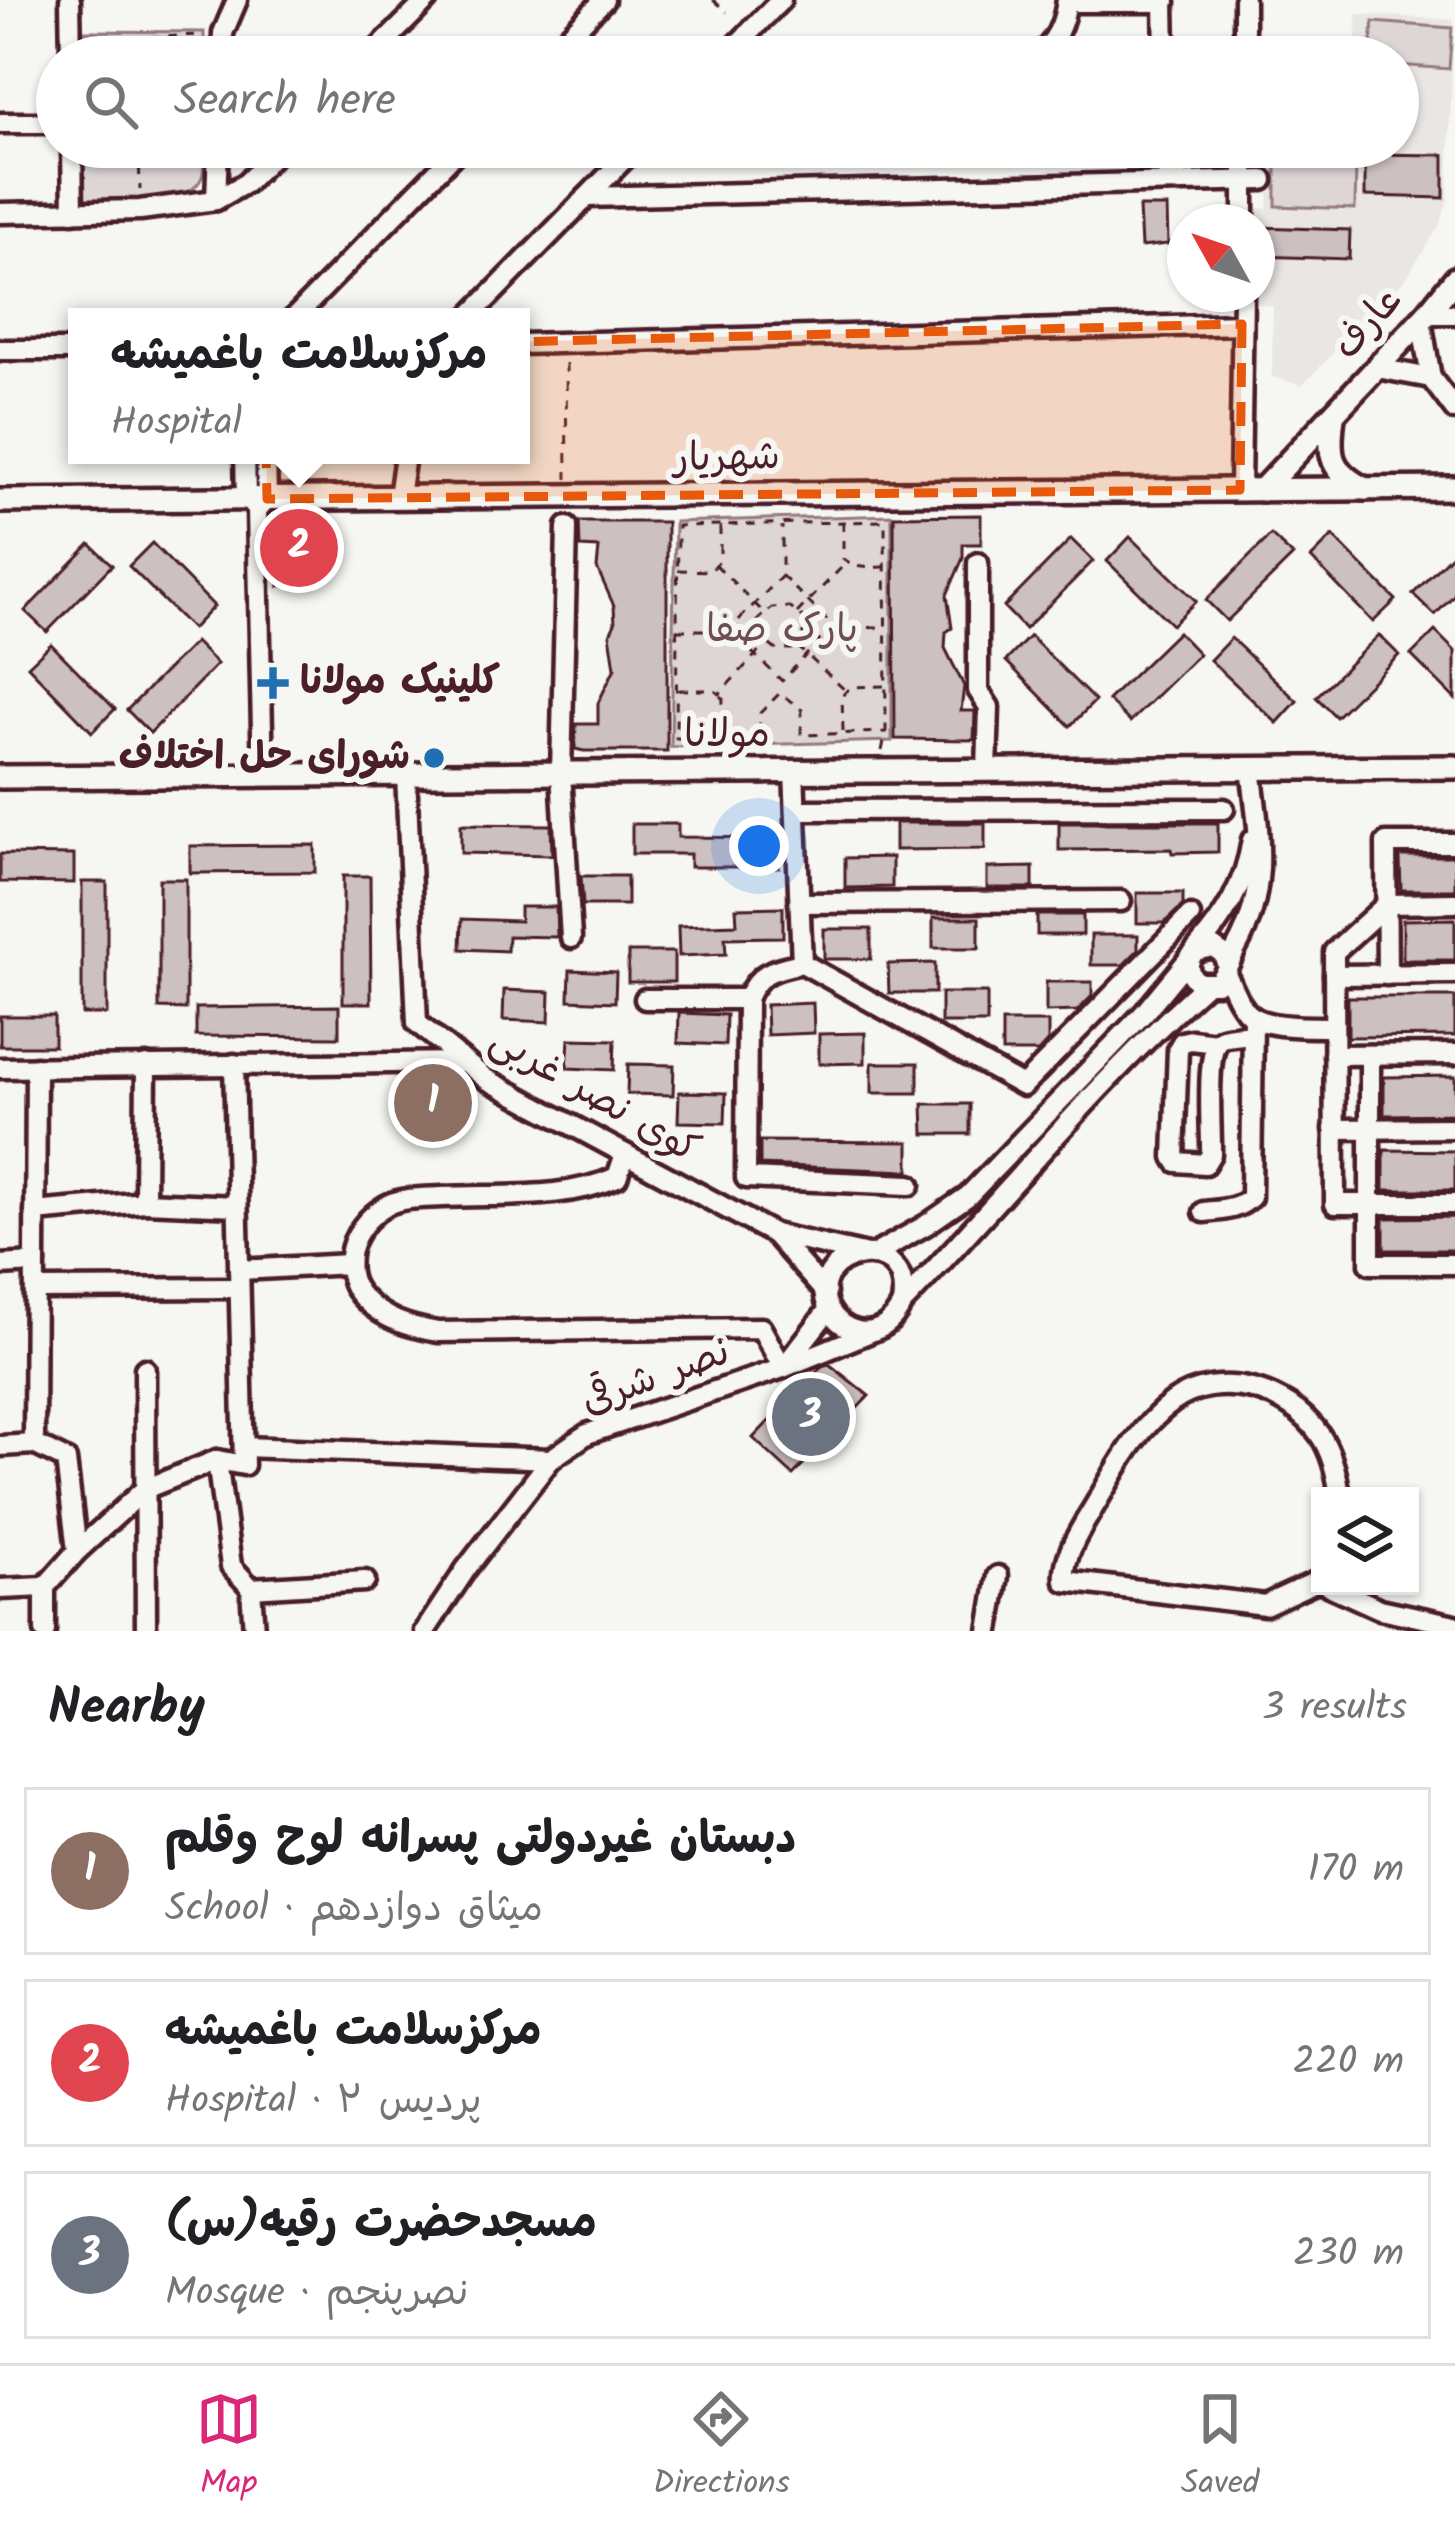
<!DOCTYPE html>
<meta charset="utf-8">
<style>
body{margin:0;font-family:Kalam,"Playpen Sans Arabic",sans-serif;background:#f2f2f2;color:#202124}
.controls{position:absolute;right:36px;bottom:36px;display:grid;overflow:hidden;border-radius:0px;box-shadow:0 3px 9px #0004}
.controls button{width:108px;height:108px;display:grid;place-items:center;padding:0;border:0;border-bottom:3px solid #e0e0e0;background:#fff;color:#202124;font:60px sans-serif}
.compass{position:absolute;left:1167px;top:204px;width:108px;height:108px;border-radius:50%;background:#fff;box-shadow:0 3px 9px #0004;rotate:310deg}
.you{position:absolute;left:759px;top:846px;width:42px;height:42px;margin:-30px;border:9px solid #fff;border-radius:50%;background:#1a73e8;box-shadow:0 0 0 18px #1a73e833}
.badge{display:grid;place-items:center;width:78px;height:78px;border-radius:50%;background:#db2777;color:#fff;font-size:39px;font-weight:700}
.pin{position:absolute;translate:-50% -50%;border:6px solid #fff;box-shadow:0 3px 12px #0006}
.popup{position:absolute;left:68px;top:308px;width:462px;height:156px;box-sizing:border-box;display:grid;place-content:center;border-radius:0px;background:#fff;filter:drop-shadow(0 3px 9px #0005);font-size:39px;white-space:nowrap;color:#757577}
.popup b{font-size:45px;color:#202124}
.popup::after{content:'';position:absolute;left:50%;top:100%;margin-left:-24px;border:24px solid transparent;border-top-color:#fff}
.list{margin:0;padding:0;list-style:none}
h2{display:flex;justify-content:space-between;align-items:center;height:156px;margin:0;padding:0 48px;font-size:51px}
h2 small{font-size:39px;font-weight:400;color:#757577}
.list li{display:grid;grid-template-columns:78px 1fr auto;gap:36px;align-items:center;box-sizing:border-box;height:168px;margin:0 24px 24px;padding:0 24px;border:3px solid #e0e0e0;border-radius:0px}
.list b{display:block;font-size:45px;white-space:nowrap}
.list p{margin:0;font-size:39px;white-space:nowrap;color:#757577}
.list em{font-size:39px;font-style:normal;color:#757577}
.icon{flex:none;width:66px;height:66px;fill:none;stroke:currentColor;stroke-width:2;stroke-linecap:round;stroke-linejoin:round}
.map{position:relative;flex:none;width:1455px;height:1631px;overflow:hidden}
.search{position:absolute;background:#fff;box-shadow:0 3px 9px #0004;left:36px;right:36px;top:36px;height:132px;display:flex;align-items:center;gap:30px;box-sizing:border-box;padding:0 42px;border-radius:66px;color:#757577;font-size:45px}
.sheet{height:732px;background:#fff}
nav{display:flex;justify-content:space-around;align-items:center;box-sizing:border-box;height:168px;border-top:3px solid #e0e0e0;background:#fff;font-size:33px;color:#757577}
nav a{display:grid;justify-items:center;gap:6px}
nav .on{color:#db2777}
.map>svg:first-child{display:block}
.built{fill:#e9e6e3}
.green{fill:#ddd6d5;stroke:#947a80;stroke-width:3}
.building{fill:#ccc1c0;stroke:#4a1f2b;stroke-width:3}
.lines{fill:none;stroke-linecap:round;stroke-linejoin:round}
.minor-casing{stroke:#4a1f2b;stroke-width:27}
.major-casing{stroke:#4a1f2b;stroke-width:30}
.path{stroke:#4a1f2b;stroke-width:3;stroke-dasharray:9 9;stroke-linecap:butt}
.minor{stroke:#f6f6f2;stroke-width:18}
.major{stroke:#f6f6f2;stroke-width:21}
.marked{fill:#e8590c;fill-opacity:0.2;stroke:#e8590c;stroke-width:9;stroke-dasharray:24 15;stroke-linejoin:round}
.poi-dot{fill:#1f6fb2;stroke:#f6f6f2;stroke-width:4.5}
.labels{text-anchor:middle;dominant-baseline:central;stroke-width:12;stroke-linejoin:round;paint-order:stroke}
.street-label{font-size:39px;fill:#4a1f2b;stroke:#f6f6f2}
.park-label{font-size:39px;fill:#6f4d56;stroke:#f6f6f2}
.poi-label{font-size:39px;font-weight:bold;fill:#4a1f2b;stroke:#f6f6f2;text-anchor:start}
</style>
<div class="map">
<svg width="1455" height="1631" viewBox="0 0 1455 1631">
<rect width="100%" height="100%" fill="#f6f6f2"/>
<filter id="ink" filterUnits="userSpaceOnUse"><feTurbulence type="fractalNoise" baseFrequency=".00833" numOctaves="2"/><feDisplacementMap in="SourceGraphic" scale="24" xChannelSelector="R" yChannelSelector="G"/><feConvolveMatrix kernelMatrix="1 2 1 2 8 2 1 2 1" color-interpolation-filters="sRGB"/></filter>
<g filter="url(#ink)">
<path class="built" d="M1357 14 1453 20 1448 200 1439 226 1405 280 1302 385 1272 377 1273 306 1252 303V294H1257V222H1251V207L1268 209 1271 151 1255 149V147H1398V57H1355Z"/>
<g class="green">
<path d="M1373 22 1452 28 1449 69 1398 65V57H1370Z"/>
<path d="M84 31 204 32V57H84Z"/>
<path d="M83 147H203C203 155 205 169 202 177 189 210 113 199 82 199Z"/>
<path d="M1276 158 1356 161 1355 209 1276 206Z"/>
<path d="M892 515V741L671 747 675 522Z"/>
</g>
<g class="building">
<path d="M1365 154 1444 155V198L1365 196Z"/>
<path d="M1139 207H1167L1168 244 1141 247Z"/>
<path d="M1258 227 1350 230 1349 259 1257 256Z"/>
<path d="M981 515V544H963V558L947 595 952 628 946 632 945 648 964 686 961 711H975L974 740 895 739 894 516Z"/>
<path d="M295 520 309 521 317 530 321 566 279 586 281 530Z"/>
<path d="M579 522H667V751H584L575 749 576 724H598V703L615 668 610 634 615 623 614 606 597 568 599 548 580 547Z"/>
<path d="M1271 535 1293 556 1227 621 1206 600Z"/>
<path d="M1333 536 1396 600 1373 622 1311 558Z"/>
<path d="M1130 537 1196 601 1172 625 1107 561Z"/>
<path d="M1071 539 1093 561 1025 629 1004 607Z"/>
<path d="M152 543 214 606 192 629 129 566Z"/>
<path d="M90 544 112 565 47 632 25 611Z"/>
<path d="M1455 551V594L1435 615 1413 594Z"/>
<path d="M1435 631 1455 651V699L1411 655Z"/>
<path d="M1178 632 1199 654 1130 722 1108 700Z"/>
<path d="M1379 635 1399 655 1336 717 1316 697Z"/>
<path d="M1030 636 1095 701 1070 726 1006 661Z"/>
<path d="M1231 638 1297 701 1277 723 1210 660Z"/>
<path d="M195 642 217 664 150 733 127 710Z"/>
<path d="M51 644 115 709 92 732 28 666Z"/>
<path d="M895 823H985V849L895 850Z"/>
<path d="M1059 823H1218V852L1172 853 1171 849 1059 850Z"/>
<path d="M461 824 551 825 552 855 461 853Z"/>
<path d="M632 824H678V837L779 838V867H690V854H632Z"/>
<path d="M315 845V872L190 873V846Z"/>
<path d="M0 854 74 855V883L0 882Z"/>
<path d="M1400 856H1455V890H1401Z"/>
<path d="M892 857V887L845 888V858Z"/>
<path d="M1033 867V888H987V868Z"/>
<path d="M343 876H370L371 1003H343Z"/>
<path d="M581 876H627V905H583Z"/>
<path d="M159 879H186V1009L159 1008Z"/>
<rect x="82" y="882" width="25" height="132"/>
<path d="M1137 893H1183V905L1164 923H1137Z"/>
<path d="M520 907H556L557 937 508 936 507 951 461 949 462 919 520 921Z"/>
<path d="M783 907V937L725 938 726 954 679 956 678 926 737 924 736 908Z"/>
<rect x="1037" y="915" width="46" height="20"/>
<rect x="933" y="918" width="46" height="30"/>
<path d="M1455 919V960H1403V920Z"/>
<rect x="824" y="929" width="47" height="30"/>
<path d="M1091 935H1138V950L1123 965H1091Z"/>
<rect x="628" y="952" width="46" height="30"/>
<path d="M935 963V993H889L888 964Z"/>
<path d="M570 970 616 972 615 1002 569 1000Z"/>
<path d="M1046 982H1092V996L1077 1011 1046 1012Z"/>
<path d="M504 990 550 992 549 1022 503 1020Z"/>
<rect x="941" y="993" width="46" height="30"/>
<path d="M1348 997H1455V1036L1348 1037Z"/>
<path d="M813 1003 814 1033 767 1035 766 1005Z"/>
<path d="M339 1006V1037L196 1036V1008Z"/>
<path d="M679 1013 726 1015 725 1045 678 1043Z"/>
<rect x="0" y="1016" width="54" height="30"/>
<path d="M1002 1022H1048V1041L1038 1052H1002Z"/>
<path d="M865 1033V1063L819 1064V1034Z"/>
<path d="M569 1039 615 1040 614 1070 567 1068Z"/>
<rect x="872" y="1063" width="46" height="30"/>
<path d="M628 1064 674 1065 673 1095 627 1094Z"/>
<path d="M1455 1076V1114L1384 1115V1077Z"/>
<path d="M679 1092 726 1093 725 1123 678 1122Z"/>
<path d="M923 1104H970V1134H924Z"/>
<path d="M760 1141 909 1142V1171L760 1165Z"/>
<path d="M1384 1150 1455 1151V1190H1384Z"/>
<path d="M1455 1217V1250H1384V1218Z"/>
<path d="M829 1364 869 1396 793 1475 753 1438 822 1366Z"/>
</g>
<g class="lines">
<defs>
<g id="minor">
<path d="M70 0 71 57"/>
<path d="M1164 0 1165 57"/>
<path d="M1244 0V57"/>
<path d="M1067 2H1165"/>
<path d="M727 55 763 57"/>
<path d="M222 57 223 33 237 0"/>
<path d="M370 57 427 0"/>
<path d="M548 57 604 0"/>
<path d="M725 57 781 0"/>
<path d="M1037 57C1056 42 1064 24 1067 0"/>
<path d="M0 123H57"/>
<path d="M72 147 73 212"/>
<path d="M1167 147 1168 182"/>
<path d="M587 197 1263 180"/>
<path d="M216 200 218 147"/>
<path d="M0 213 140 210 216 200 246 183 282 147"/>
<path d="M1244 222V147"/>
<path d="M1427 314H1455"/>
<path d="M295 317 461 147"/>
<path d="M469 317 636 147"/>
<path d="M1421 320 1431 378 1455 410"/>
<path d="M521 344 1242 324"/>
<path d="M0 350H77"/>
<path d="M1377 368 1431 378"/>
<path d="M245 455 246 499 254 506"/>
<path d="M1240 490 1243 294"/>
<path d="M399 497 405 455"/>
<path d="M567 527 561 773 571 938"/>
<path d="M978 563V690L989 707 987 769"/>
<path d="M794 771 802 963"/>
<path d="M406 774 417 1023 486 1079 774 1234 863 1254"/>
<path d="M263 775 257 510 267 499 266 455"/>
<path d="M796 810 1224 809"/>
<path d="M799 903 1121 901"/>
<path d="M1455 903 1387 904 1334 952 1335 1204H1455"/>
<path d="M1195 951C1225 917 1245 885 1252 840"/>
<path d="M1227 966 1223 954 1213 947 1195 951C1186 963 1187 974 1199 983H1217C1226 973 1230 961 1236 949 1270 888 1259 834 1251 768"/>
<path d="M1226 973C1232 986 1240 1009 1253 1017 1269 1028 1314 1027 1334 1027"/>
<path d="M1334 975 1455 974"/>
<path d="M1387 975 1386 843H1455"/>
<path d="M645 999H747"/>
<path d="M1216 1043 1191 1040 1182 1042 1178 1049 1174 1157 1177 1162 1205 1164 1211 1154C1212 1134 1204 1045 1222 1038 1228 1036 1245 1035 1252 1034"/>
<path d="M1334 1055 1455 1054"/>
<path d="M1370 1055V1264H1455"/>
<path d="M0 1068 465 1062"/>
<path d="M1334 1129 1455 1128"/>
<path d="M910 1185 746 1178 747 999C758 971 775 969 802 963L1023 1086 1190 916"/>
<path d="M145 1202 237 1206"/>
<path d="M35 1212 145 1202 146 1065"/>
<path d="M1204 1212C1221 1210 1239 1210 1251 1197L1253 1017"/>
<path d="M774 1234 826 1293"/>
<path d="M873 1255 926 1225 968 1196 1144 1013 1191 956"/>
<path d="M0 1265 35 1263"/>
<path d="M239 1270 349 1264"/>
<path d="M35 1289 239 1288"/>
<path d="M902 1304C914 1226 801 1251 829 1309 835 1320 846 1329 858 1331 879 1335 894 1321 902 1304 1004 1198 1095 1083 1205 985"/>
<path d="M829 1309 783 1368 871 1332"/>
<path d="M145 1369 146 1631"/>
<path d="M34 1444 36 1067"/>
<path d="M0 1446 34 1444 66 1460 77 1551"/>
<path d="M244 1447 551 1459"/>
<path d="M217 1460 231 1566 251 1588"/>
<path d="M1320 1582 1317 1581 1265 1605 1065 1581C1062 1556 1082 1527 1095 1505 1117 1468 1137 1428 1173 1402 1219 1369 1288 1389 1320 1435 1332 1453 1337 1474 1340 1496"/>
<path d="M1329 1586 1380 1609 1455 1625"/>
<path d="M0 1589 45 1587"/>
<path d="M45 1631V1587L77 1551 145 1489 217 1460 244 1465 234 1064"/>
<path d="M254 1631 251 1588 365 1581"/>
<path d="M425 1631 466 1569 551 1459 587 1434 783 1368 761 1328 438 1332C409 1327 384 1320 363 1298 351 1286 348 1273 350 1256 352 1235 369 1215 387 1205 403 1197 425 1198 442 1197 499 1194 564 1201 617 1177L625 1154"/>
<path d="M989 1631 998 1576"/>
</g>
<g id="major">
<path d="M1333 417C1328 455 1329 471 1365 489"/>
<path d="M1262 490 1427 314 1455 279"/>
<path d="M0 501 1455 488"/>
<path d="M0 777 1455 767"/>
</g>
</defs>
<use href="#minor" class="minor-casing"/>
<use href="#major" class="major-casing"/>
<g class="path">
<path d="M713 0 727 12"/>
<path d="M133 57V38L198 35 199 57"/>
<path d="M131 147 139 149 147 147"/>
<path d="M139 149 140 190"/>
<path d="M566 363 567 479"/>
<path d="M843 522V559C855 570 869 567 884 567"/>
<path d="M716 565 765 614 758 620 760 637 775 649H792L803 637V617L789 607 772 608 765 614"/>
<path d="M678 570 711 571 720 559V526"/>
<path d="M782 576 833 626 782 681 729 630 782 576V526"/>
<path d="M797 613 845 564"/>
<path d="M833 626 884 628"/>
<path d="M677 630H728"/>
<path d="M797 646 846 691"/>
<path d="M679 690H714L719 694 766 644"/>
<path d="M720 696 723 699 722 737"/>
<path d="M843 731 842 696 850 687 884 686"/>
<path d="M882 751 886 732 885 521 678 526 676 738 759 737 760 713 780 693 802 710 801 735 886 732"/>
</g>
<use href="#minor" class="minor"/>
<use href="#major" class="major"/>
</g>
</g>
<path class="marked" d="M1242 324 1240 490 267 499 264 348Z"/>
<g class="poi-dot">
<path d="M267 665h12v12h12v12h-12v12h-12v-12h-12v-12h12z"/>
<circle cx="434" cy="758" r="12"/>
</g>
<g class="labels">
<g class="street-label">
<text transform="translate(1369 324) rotate(-48)">عارف</text>
<text transform="translate(727 459) rotate(-1)">شهریار</text>
<text x="727" y="736">مولانا</text>
<text transform="translate(594 1096) rotate(30)">کوی نصر غربی</text>
<text transform="translate(656 1378) rotate(-20)">نصر شرقی</text>
</g>
<g class="park-label">
<text x="782" y="631">پارک صفا</text>
</g>
<g class="poi-label">
<text x="300" y="683">کلینیک مولانا</text>
<text x="410" y="758" text-anchor="end">شورای حل اختلاف</text>
</g>
</g>
</svg>
<div class="controls">
<button><svg class="icon" aria-label="layers" viewBox="0 0 24 24"><path d="M12 4l9 5-9 5-9-5zM3 14l9 5 9-5"/></svg></button>
</div>
<svg class="compass" viewBox="-18 -18 36 36"><path d="M0-13l5 13h-10z" fill="#e53935"/><path d="M0 13l5-13h-10z" fill="#757577"/></svg>
<div class="you"></div>
<div class="pin badge" style="left:433px;top:1103px;background:#8d6e63">1</div>
<div class="pin badge" style="left:299px;top:548px;background:#e0444e">2</div>
<div class="popup"><b>مرکزسلامت باغمیشه</b>Hospital</div>
<div class="pin badge" style="left:811px;top:1417px;background:#6b7280">3</div>
<div class="search"><svg class="icon" aria-label="search" viewBox="0 0 24 24"><circle cx="10" cy="10" r="6"/><path d="M15 15l6 6"/></svg>Search here</div>
</div>
<section class="sheet">
<h2>Nearby<small>3 results</small></h2>
<ul class="list">
<li><span class="badge" style="background:#8d6e63">1</span><div><b>دبستان غیردولتی پسرانه لوح وقلم</b><p>School · میثاق دوازدهم</p></div><em>170 m</em></li>
<li><span class="badge" style="background:#e0444e">2</span><div><b>مرکزسلامت باغمیشه</b><p>Hospital · پردیس ۲</p></div><em>220 m</em></li>
<li><span class="badge" style="background:#6b7280">3</span><div><b>مسجدحضرت رقیه(س)</b><p>Mosque · نصرپنجم</p></div><em>230 m</em></li>
</ul>
</section>
<nav>
<a class="on"><svg class="icon" aria-label="map" viewBox="0 0 24 24"><path d="M3 6l6-2 6 2 6-2v14l-6 2-6-2-6 2zM9 4v14M15 6v14"/></svg>Map</a>
<a><svg class="icon" aria-label="directions" viewBox="0 0 24 24"><path d="M12 3l9 9-9 9-9-9zM9 14v-3h6M13 9l2 2-2 2"/></svg>Directions</a>
<a><svg class="icon" aria-label="saved" viewBox="0 0 24 24"><path d="M7 4h10v16l-5-4-5 4z"/></svg>Saved</a>
</nav>
